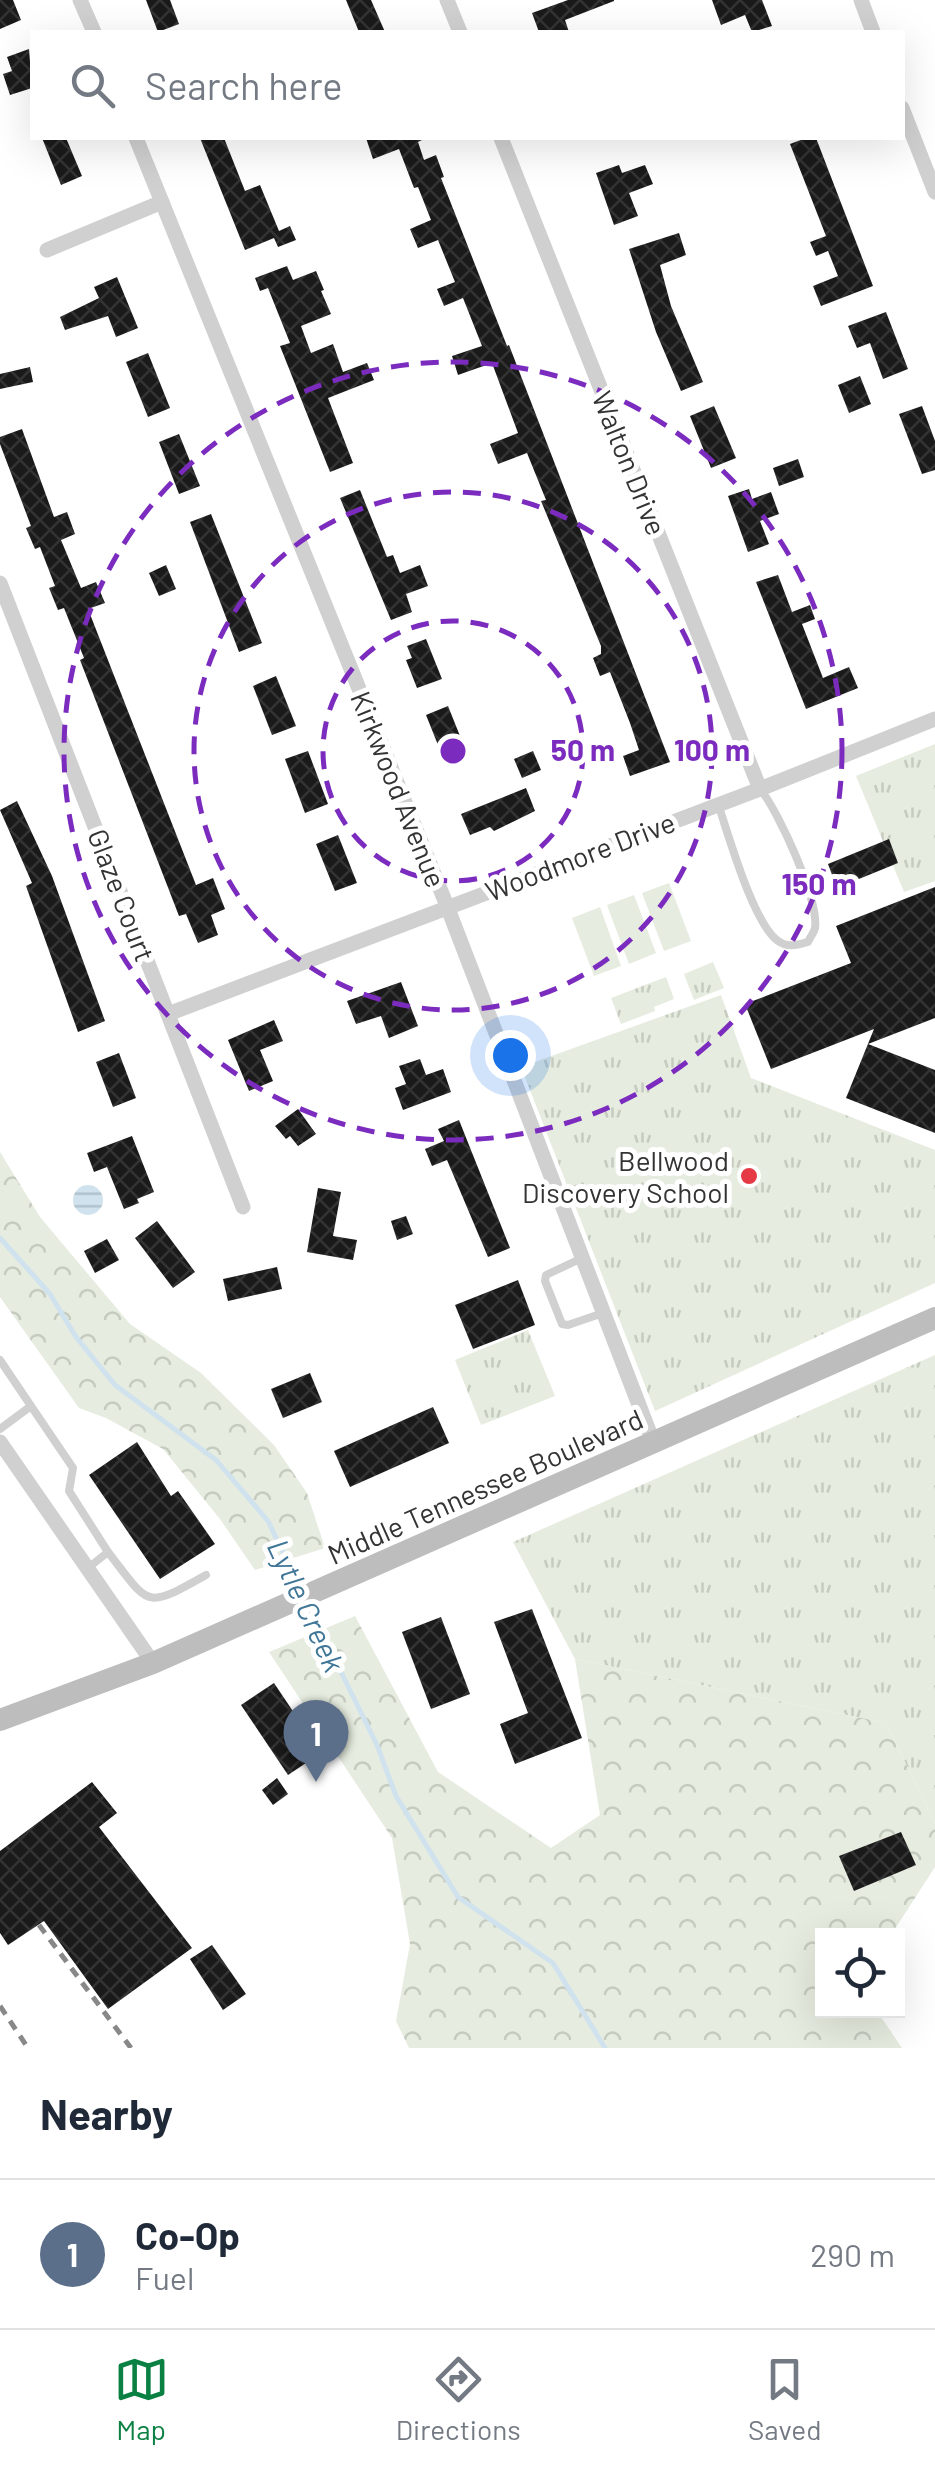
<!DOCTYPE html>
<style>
body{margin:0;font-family:Barlow,sans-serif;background:#f6f6f7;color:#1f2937}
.controls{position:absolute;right:30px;bottom:30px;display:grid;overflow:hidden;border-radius:0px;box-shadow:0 10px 40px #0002}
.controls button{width:90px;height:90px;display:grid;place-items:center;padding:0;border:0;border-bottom:2px solid #e0e1e3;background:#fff;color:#1f2937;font:50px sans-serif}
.you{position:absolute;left:510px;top:1055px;width:35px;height:35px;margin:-25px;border:8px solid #fff;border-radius:50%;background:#1a73e8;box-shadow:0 0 0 15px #1a73e833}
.badge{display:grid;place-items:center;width:65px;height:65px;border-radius:50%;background:#0b8043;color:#fff;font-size:32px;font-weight:700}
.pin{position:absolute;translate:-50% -82px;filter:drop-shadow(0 2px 5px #0008)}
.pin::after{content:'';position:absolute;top:52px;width:35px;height:30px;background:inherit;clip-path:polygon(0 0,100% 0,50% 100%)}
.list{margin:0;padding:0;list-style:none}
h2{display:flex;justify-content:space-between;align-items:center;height:130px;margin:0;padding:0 40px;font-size:42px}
h2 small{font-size:32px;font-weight:400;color:#747a83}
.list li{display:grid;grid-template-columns:65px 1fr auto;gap:30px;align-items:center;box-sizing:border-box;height:150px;padding:0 40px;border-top:2px solid #e0e1e3}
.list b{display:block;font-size:38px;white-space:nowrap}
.list p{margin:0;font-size:32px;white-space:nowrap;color:#747a83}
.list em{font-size:32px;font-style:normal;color:#747a83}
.icon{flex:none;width:55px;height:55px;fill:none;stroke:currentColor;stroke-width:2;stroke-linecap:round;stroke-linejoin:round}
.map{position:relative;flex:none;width:935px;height:2048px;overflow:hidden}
.search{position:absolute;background:#fff;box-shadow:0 10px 40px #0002;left:30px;right:30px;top:30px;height:110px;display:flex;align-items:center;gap:25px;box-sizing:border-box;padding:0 35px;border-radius:0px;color:#747a83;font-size:38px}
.sheet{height:280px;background:#fff}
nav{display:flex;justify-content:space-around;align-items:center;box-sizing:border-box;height:140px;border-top:2px solid #e0e1e3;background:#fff;font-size:28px;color:#747a83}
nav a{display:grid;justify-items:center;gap:5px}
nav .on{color:#0b8043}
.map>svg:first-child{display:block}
.grass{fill:url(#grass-tufts)}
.forest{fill:url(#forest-crowns)}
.pitch{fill:#e6ecdf}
.water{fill:url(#water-rules)}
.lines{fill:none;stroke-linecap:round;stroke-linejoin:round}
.stream{stroke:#cfe2ee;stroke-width:5}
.building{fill:url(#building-cross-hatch)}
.lane{stroke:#d0d0d0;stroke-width:8}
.street{stroke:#d0d0d0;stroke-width:15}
.secondary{stroke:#bdbdbd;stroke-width:22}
.rail{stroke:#888;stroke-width:5;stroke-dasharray:10 8;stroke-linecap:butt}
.ring{fill:none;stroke:#7b2cbf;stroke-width:5;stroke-dasharray:18 12}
.poi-dot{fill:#e63946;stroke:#fff;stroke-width:4}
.labels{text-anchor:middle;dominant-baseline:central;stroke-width:10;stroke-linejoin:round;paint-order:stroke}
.street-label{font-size:28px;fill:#333;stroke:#fff}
.poi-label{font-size:28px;fill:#333;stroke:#fff;text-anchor:end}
.water-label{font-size:30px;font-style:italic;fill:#3f7597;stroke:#fff}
.centre{fill:#7b2cbf;stroke:#fff;stroke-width:5}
.ring-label{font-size:30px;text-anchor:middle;font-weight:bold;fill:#7b2cbf;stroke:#fff;stroke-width:10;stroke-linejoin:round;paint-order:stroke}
</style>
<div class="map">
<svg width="935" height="2048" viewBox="0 0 935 2048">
<defs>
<pattern id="grass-tufts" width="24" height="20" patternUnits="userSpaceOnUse" patternTransform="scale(2.5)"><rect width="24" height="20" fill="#e6ecdf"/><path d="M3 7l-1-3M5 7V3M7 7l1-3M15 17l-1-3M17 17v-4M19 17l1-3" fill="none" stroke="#c6cbc0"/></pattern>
<pattern id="forest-crowns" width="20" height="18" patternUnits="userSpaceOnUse" patternTransform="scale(2.5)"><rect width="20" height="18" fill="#e6ecdf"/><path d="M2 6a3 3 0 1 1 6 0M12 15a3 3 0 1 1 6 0" fill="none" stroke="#c6cbc0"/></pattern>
<pattern id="water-rules" width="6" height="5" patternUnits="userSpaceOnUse" patternTransform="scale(2.5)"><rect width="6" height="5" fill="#cfe2ee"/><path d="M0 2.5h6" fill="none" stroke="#b2c2cd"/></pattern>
<pattern id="building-cross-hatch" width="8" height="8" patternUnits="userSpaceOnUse" patternTransform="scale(2.5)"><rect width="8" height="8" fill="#1a1a1a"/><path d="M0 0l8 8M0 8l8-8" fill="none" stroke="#333"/></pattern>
</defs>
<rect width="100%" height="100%" fill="#fff"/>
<g class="grass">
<path d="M935 744V881L904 892 856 776Z"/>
<path d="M713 962 724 988 694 1000 684 974Z"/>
<path d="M666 977 674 999 654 1007 655 1011 621 1024 611 998Z"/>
<path d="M721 995 751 1078 935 1150V1283L655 1411 521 1067Z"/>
<path d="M528 1330 555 1396 481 1425 455 1360Z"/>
<path d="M935 1355V1824L886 1723 575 1659 513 1542Z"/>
</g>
<g class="forest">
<path d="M0 1152 40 1217 130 1324 201 1373 274 1445 307 1493 325 1548 255 1570 220 1519 163 1449 106 1418 79 1408 0 1297Z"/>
<path d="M355 1616 438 1772 551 1848 600 1815 575 1659 886 1723 935 1824V1867L891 1935 822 1936V2010L877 2011 902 2048H409L396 2021 410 1944 392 1838 269 1652Z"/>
</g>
<g class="pitch">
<path d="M669 883 691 941 664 951 642 893Z"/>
<path d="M634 895 656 953 629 964 607 905Z"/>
<path d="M600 907 621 966 594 976 572 918Z"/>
</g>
<circle class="water" cx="88" cy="1200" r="15"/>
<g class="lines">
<g class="stream">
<path d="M0 1238 50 1294 76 1337 115 1385 216 1460 268 1521 300 1588"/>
<path d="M307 1603 377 1745 396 1796 458 1897 553 1963 605 2048"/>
</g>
</g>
<g class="building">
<path d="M0 0H13L21 20 0 29Z"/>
<path d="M146 0H170L179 24 158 32Z"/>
<path d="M346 0H371L385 32H359Z"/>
<path d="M568 0H614V1L565 20 569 32H539L532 13Z"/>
<path d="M712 0H762L772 26 752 32 745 15 721 25Z"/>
<path d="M29 49 32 88 10 95 3 74 12 71 7 57Z"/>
<path d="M42 138H66L82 176 61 185Z"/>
<path d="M200 138H224L245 191 260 185 279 231 290 226 296 240 278 247 274 238 245 250Z"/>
<path d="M366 138H426L418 142 424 160 436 155 444 177 441 178 507 346 509 345 670 762 630 776 623 756 639 750 630 723 610 672 600 676 593 658 601 654V646L541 501 546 500 527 453 498 464 490 444 518 433 492 363 458 375 452 356 482 346 463 298 444 306 437 289 455 282 438 240 418 248 410 229 431 220 418 187 414 188 399 149 373 159Z"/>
<path d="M806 138H816L873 286 821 306 813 286 838 276 828 251 816 256 810 242 826 236 790 144Z"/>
<path d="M619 165 622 173 645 165 653 184 629 193 638 216 614 225 596 173Z"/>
<path d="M679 233 686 255 660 265 671 306 703 382 681 391 656 332 629 249Z"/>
<path d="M287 266 293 280 316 271 324 290 321 291 331 314 301 326 311 353 333 344 343 372 367 363 374 380 328 398 353 463 330 472 280 346 290 343 268 288 260 291 255 278Z"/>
<path d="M117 277 138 328 116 337 108 316 65 330 60 317 99 298 94 287Z"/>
<path d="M886 312 908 369 883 379 870 343 857 348 848 326Z"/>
<path d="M148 353 170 408 148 417 126 362Z"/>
<path d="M30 367 33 382 0 389V374Z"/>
<path d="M860 376 871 404 849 413 838 385Z"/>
<path d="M714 406 736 458 711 468 690 416Z"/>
<path d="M922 406 935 441V470L922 474 899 414Z"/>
<path d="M22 429 54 517 67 512 75 534 61 540 81 588 96 582 105 603 88 609 196 885 213 878 225 909 211 915 218 935 198 943 186 914 179 916 80 660 84 658 64 608 58 610 49 588 55 586 40 547 35 549 26 528 31 526 0 444V437Z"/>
<path d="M179 434 200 486 179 494 159 442Z"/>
<path d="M798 459 804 477 779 486 773 468Z"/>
<path d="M749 489 752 499 771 492 779 514 760 521 769 544 748 552 728 496Z"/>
<path d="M360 490 387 557 393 555 400 573 420 565 428 586 406 594 412 612 391 620 340 498Z"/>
<path d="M211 514 262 643 239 652 190 522Z"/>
<path d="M166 565 176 589 159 596 149 573Z"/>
<path d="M778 575 792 612 810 605 815 619 802 624 823 678 849 667 858 688 806 709 756 582Z"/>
<path d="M426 639 442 679 417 688 406 660 412 658 407 646Z"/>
<path d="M276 676 296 726 272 735 253 686Z"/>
<path d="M448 706 468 756 446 765 426 715Z"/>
<path d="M308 751 328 804 305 813 285 759Z"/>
<path d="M533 751 541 770 522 778 514 759Z"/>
<path d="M526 788 535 811 494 831 490 827 470 835 461 814Z"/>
<path d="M17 801 52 876 105 1021 78 1032 26 886 32 883 0 810Z"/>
<path d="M338 835 357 883 335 891 316 844Z"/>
<path d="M889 839 898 863 837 888 828 864Z"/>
<path d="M935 887V1018L868 1044 935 1070V1133L846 1098 874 1029 771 1069 745 1004 851 963 836 926Z"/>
<path d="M401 982 418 1026 389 1038 381 1016 356 1024 347 1001Z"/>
<path d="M274 1020 283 1041 260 1050 273 1081 249 1091 228 1040Z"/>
<path d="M119 1053 136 1098 113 1107 96 1062Z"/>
<path d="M420 1059 426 1075 443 1069 451 1092 403 1110 395 1088 406 1084 399 1066Z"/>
<path d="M298 1109 316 1134 298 1146 290 1136 286 1139 275 1126Z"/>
<path d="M459 1120 510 1248 488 1257 447 1160 432 1166 425 1149 444 1141 438 1129Z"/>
<path d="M132 1136 154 1192 137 1199 139 1203 124 1209 107 1167 94 1172 87 1153Z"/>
<path d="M318 1188 341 1192 333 1236 357 1240 353 1260 307 1252Z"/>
<path d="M406 1216 413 1234 397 1240 391 1221Z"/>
<path d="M157 1221 195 1272 173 1288 135 1238Z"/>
<path d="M107 1239 119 1260 95 1273 84 1251Z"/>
<path d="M277 1267 282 1289 228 1301 223 1279Z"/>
<path d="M518 1280 535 1325 473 1349 455 1305Z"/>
<path d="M310 1373 322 1402 283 1418 271 1389Z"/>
<path d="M433 1407 449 1443 350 1487 334 1451Z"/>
<path d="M137 1442 171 1496 178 1491 215 1544 160 1579 89 1475Z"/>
<path d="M532 1609 582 1738 515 1764 500 1724 528 1713 494 1622Z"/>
<path d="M441 1617 470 1694 431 1709 402 1632Z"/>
<path d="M274 1683 321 1753 288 1775 241 1705Z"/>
<path d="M277 1778 288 1794 273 1805 262 1790Z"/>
<path d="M92 1782 117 1813 99 1827 192 1948 108 2009 44 1921 8 1945 0 1933V1851Z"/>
<path d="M901 1832 916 1865 854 1891 839 1856Z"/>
<path d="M212 1945 246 1994 223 2010 190 1959Z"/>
</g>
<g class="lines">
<g class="lane">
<path d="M718 804C729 836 753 923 778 941 788 948 797 945 808 942 810 937 814 933 815 928 819 900 778 810 760 789"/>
<path d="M582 1258 546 1275 545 1281 562 1324 568 1325 603 1313"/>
<path d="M0 1360 31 1406 0 1429"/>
<path d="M31 1406 73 1468 69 1491 108 1552 88 1568"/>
<path d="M108 1552C150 1606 144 1610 206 1575"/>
</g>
<g class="street">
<path d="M80 0 94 32"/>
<path d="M447 0 460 32"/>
<path d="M861 0 873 32"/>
<path d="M902 108 935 192"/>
<path d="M136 138 447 906 654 1444"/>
<path d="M501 138 760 789"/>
<path d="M47 250 162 202"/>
<path d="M0 583 243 1207"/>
<path d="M168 1014 760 789 935 719"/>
<path d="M0 1442 153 1663"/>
</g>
<path class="secondary" d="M0 1720 153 1663 935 1318"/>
<g class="rail">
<path d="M39 1925 131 2048"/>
<path d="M0 2006 28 2048"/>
</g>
</g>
<g class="ring">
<circle cx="453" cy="751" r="130"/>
<circle cx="453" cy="751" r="259"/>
<circle cx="453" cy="751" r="389"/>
</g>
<circle class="poi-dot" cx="749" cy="1176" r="10"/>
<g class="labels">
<g class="street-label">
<text transform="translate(630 463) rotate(68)">Walton Drive</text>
<text transform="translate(399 789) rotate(68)">Kirkwood Avenue</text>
<text transform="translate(580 856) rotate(-21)">Woodmore Drive</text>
<text transform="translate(122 895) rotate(69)">Glaze Court</text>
<text transform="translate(485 1486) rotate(-24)">Middle Tennessee Boulevard</text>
</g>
<g class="poi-label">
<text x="729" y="1160">Bellwood<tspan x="729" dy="32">Discovery School</tspan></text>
</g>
<g class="water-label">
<text transform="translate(307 1605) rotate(65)">Lytle Creek</text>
</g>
</g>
<circle cx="453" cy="751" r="15" class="centre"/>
<g class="ring-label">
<text x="583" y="761">50 m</text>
<text x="712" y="761">100 m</text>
<text x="819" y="895">150 m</text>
</g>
</svg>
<div class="controls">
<button><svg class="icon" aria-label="locate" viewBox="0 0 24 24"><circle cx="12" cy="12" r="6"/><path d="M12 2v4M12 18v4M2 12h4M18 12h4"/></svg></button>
</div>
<div class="you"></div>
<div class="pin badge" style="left:316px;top:1782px;background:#5c6f8a">1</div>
<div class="search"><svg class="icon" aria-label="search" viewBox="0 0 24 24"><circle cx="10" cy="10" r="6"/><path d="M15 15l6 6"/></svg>Search here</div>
</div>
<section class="sheet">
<h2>Nearby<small></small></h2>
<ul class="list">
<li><span class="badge" style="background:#5c6f8a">1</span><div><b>Co-Op</b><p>Fuel</p></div><em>290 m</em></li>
</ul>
</section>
<nav>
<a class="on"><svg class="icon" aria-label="map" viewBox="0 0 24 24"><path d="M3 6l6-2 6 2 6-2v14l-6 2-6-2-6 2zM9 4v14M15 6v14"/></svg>Map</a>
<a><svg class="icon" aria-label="directions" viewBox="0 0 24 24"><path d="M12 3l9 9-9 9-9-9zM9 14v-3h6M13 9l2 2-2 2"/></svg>Directions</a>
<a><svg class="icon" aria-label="saved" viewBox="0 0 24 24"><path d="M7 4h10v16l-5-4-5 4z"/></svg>Saved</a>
</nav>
